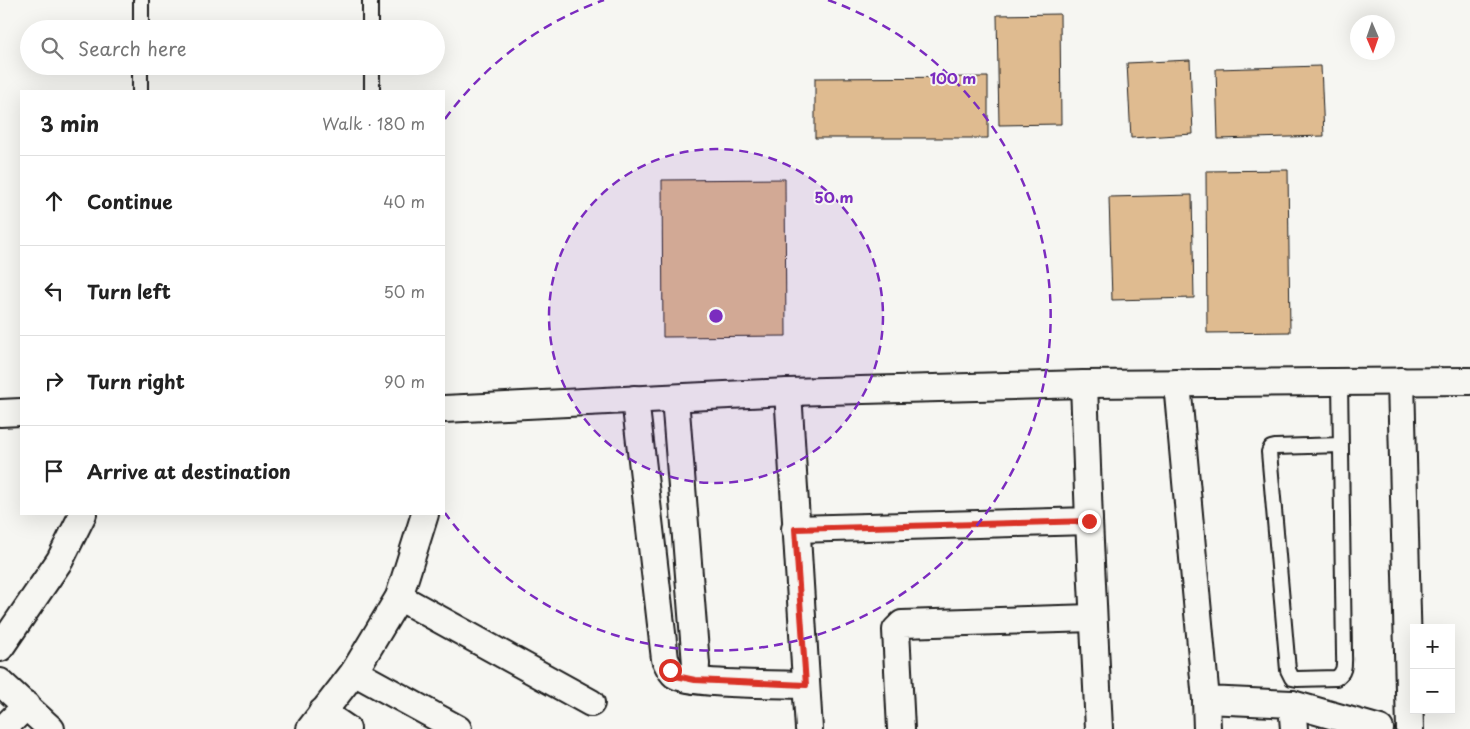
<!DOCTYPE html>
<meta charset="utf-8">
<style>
body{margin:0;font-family:"Playpen Sans",sans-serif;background:#f2f2f2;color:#222}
.controls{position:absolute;right:15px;bottom:15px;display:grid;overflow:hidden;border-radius:0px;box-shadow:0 5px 20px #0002}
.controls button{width:45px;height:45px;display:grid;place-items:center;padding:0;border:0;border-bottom:1px solid #e0e0e0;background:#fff;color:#222;font:25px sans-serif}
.compass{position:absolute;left:1350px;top:15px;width:45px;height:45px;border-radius:50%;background:#fff;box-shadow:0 5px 20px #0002;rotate:178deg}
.stop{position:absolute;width:15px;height:15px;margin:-11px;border:4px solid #d93025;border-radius:50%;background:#fff}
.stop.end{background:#d93025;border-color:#fff;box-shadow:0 1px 5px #0008}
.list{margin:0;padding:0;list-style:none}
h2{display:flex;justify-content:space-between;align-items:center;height:65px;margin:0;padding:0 20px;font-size:21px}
h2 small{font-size:16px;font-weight:400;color:#767676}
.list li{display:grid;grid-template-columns:32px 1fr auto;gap:15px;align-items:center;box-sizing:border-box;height:90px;padding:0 20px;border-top:1px solid #e0e0e0}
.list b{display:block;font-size:19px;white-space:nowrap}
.list em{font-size:16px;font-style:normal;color:#767676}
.icon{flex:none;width:28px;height:28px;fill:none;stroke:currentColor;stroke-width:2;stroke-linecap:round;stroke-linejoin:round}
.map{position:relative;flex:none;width:1470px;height:729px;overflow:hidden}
.search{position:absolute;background:#fff;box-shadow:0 5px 20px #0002;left:20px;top:20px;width:425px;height:55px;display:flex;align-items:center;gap:12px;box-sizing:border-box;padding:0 18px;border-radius:28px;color:#767676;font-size:19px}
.panel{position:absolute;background:#fff;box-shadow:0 5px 20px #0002;left:20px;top:90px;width:425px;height:425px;border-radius:0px}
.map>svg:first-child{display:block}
.building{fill:#dfbb90;stroke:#1c1c1c}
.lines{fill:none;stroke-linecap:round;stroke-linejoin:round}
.lane-casing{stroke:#1c1c1c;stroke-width:18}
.street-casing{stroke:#1c1c1c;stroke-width:30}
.lane{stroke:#f6f6f2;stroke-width:14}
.street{stroke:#f6f6f2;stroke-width:26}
.route{stroke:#d93025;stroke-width:6}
.ring{fill:none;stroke:#7b2cbf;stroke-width:2.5;stroke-dasharray:9 6}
.centre{fill:#7b2cbf;stroke:#f6f6f2;stroke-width:2.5}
.ring-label{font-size:15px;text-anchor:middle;font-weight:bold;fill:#7b2cbf;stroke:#f6f6f2;stroke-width:4;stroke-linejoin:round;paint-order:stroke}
</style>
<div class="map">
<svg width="1470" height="729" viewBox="0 0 1470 729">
<rect width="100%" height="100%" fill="#f6f6f2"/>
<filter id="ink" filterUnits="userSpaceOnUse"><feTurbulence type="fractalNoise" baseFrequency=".02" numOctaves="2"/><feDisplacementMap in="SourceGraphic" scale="10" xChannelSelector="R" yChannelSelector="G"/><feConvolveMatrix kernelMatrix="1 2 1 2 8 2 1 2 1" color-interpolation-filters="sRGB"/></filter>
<g filter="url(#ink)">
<g class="building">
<path d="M1060 14 1061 124 999 125 997 15Z"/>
<path d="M1190 60 1193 134 1131 138 1127 63Z"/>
<path d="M1321 66 1324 136 1218 139 1216 69Z"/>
<path d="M988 77V138H815V78Z"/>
<path d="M1288 170 1290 332 1207 333 1206 171Z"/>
<path d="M785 179 786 336 663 337 662 180Z"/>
<path d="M1192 195 1194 298 1112 300 1109 197Z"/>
</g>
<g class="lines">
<defs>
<g id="lane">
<path d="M370 0V29"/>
<path d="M141 29V0"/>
<path d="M372 66V91"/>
<path d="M140 91V66"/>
<path d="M1340 382 1344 653C1344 663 1346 672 1336 678L1297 679 1292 678 1288 670 1269 452 1271 448 1275 447 1341 445"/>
</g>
<g id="street">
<path d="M1401 381 1410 729"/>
<path d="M1177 383 1206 700 1292 704 1294 729"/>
<path d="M788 392 809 729"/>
<path d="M675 398 696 664 695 680"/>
<path d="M635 399 665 659C668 665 670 671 675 675 689 685 783 684 806 685"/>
<path d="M444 409 788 392 1084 384 1470 381"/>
<path d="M0 413 21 412"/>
<path d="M1089 521 1099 729"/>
<path d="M795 529 1089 521 1084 384"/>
<path d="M399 597 591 703"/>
<path d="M0 648 60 560 83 514"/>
<path d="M354 672 458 729"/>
<path d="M0 682 51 729"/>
<path d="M1206 700 1207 729"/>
<path d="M1292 704 1380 729"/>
<path d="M322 712 347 729"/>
<path d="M3 729 27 705"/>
<path d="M310 729 354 672 399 597 425 514"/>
<path d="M901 729 896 630 902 624 1093 618"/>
</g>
</defs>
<use href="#lane" class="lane-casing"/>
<use href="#street" class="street-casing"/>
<use href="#lane" class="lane"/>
<use href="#street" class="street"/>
</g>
</g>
<g class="lines" filter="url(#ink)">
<path class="route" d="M670 670 676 676 695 680 806 685 795 529 1089 521"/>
</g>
<circle cx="716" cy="316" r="167" fill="#7b2cbf" fill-opacity=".12"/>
<g class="ring">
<circle cx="716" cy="316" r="167"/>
<path d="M445 119A335 335 0 0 1 604 0M828 0A335 335 0 1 1 445 513"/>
</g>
<circle cx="716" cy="316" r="8" class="centre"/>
<g class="ring-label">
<text x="953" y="84">100 m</text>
<text x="834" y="203">50 m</text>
</g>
</svg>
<div class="controls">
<button>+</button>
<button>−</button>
</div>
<svg class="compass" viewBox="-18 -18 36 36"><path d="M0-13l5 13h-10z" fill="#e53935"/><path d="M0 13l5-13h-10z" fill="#767676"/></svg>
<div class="stop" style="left:670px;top:670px"></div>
<div class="stop end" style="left:1089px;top:521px"></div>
<div class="search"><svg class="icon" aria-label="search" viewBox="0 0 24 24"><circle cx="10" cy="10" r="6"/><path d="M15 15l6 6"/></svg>Search here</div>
<section class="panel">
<h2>3 min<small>Walk · 180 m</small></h2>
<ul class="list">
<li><svg class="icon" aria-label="ahead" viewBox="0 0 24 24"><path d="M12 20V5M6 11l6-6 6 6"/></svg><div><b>Continue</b></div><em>40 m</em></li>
<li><svg class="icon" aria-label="left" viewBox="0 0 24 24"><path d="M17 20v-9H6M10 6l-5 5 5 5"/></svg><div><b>Turn left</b></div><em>50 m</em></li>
<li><svg class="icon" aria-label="right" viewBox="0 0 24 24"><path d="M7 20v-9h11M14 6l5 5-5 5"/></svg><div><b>Turn right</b></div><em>90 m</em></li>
<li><svg class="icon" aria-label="arrive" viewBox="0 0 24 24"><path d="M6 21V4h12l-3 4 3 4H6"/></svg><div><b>Arrive at destination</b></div></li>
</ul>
</section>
</div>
